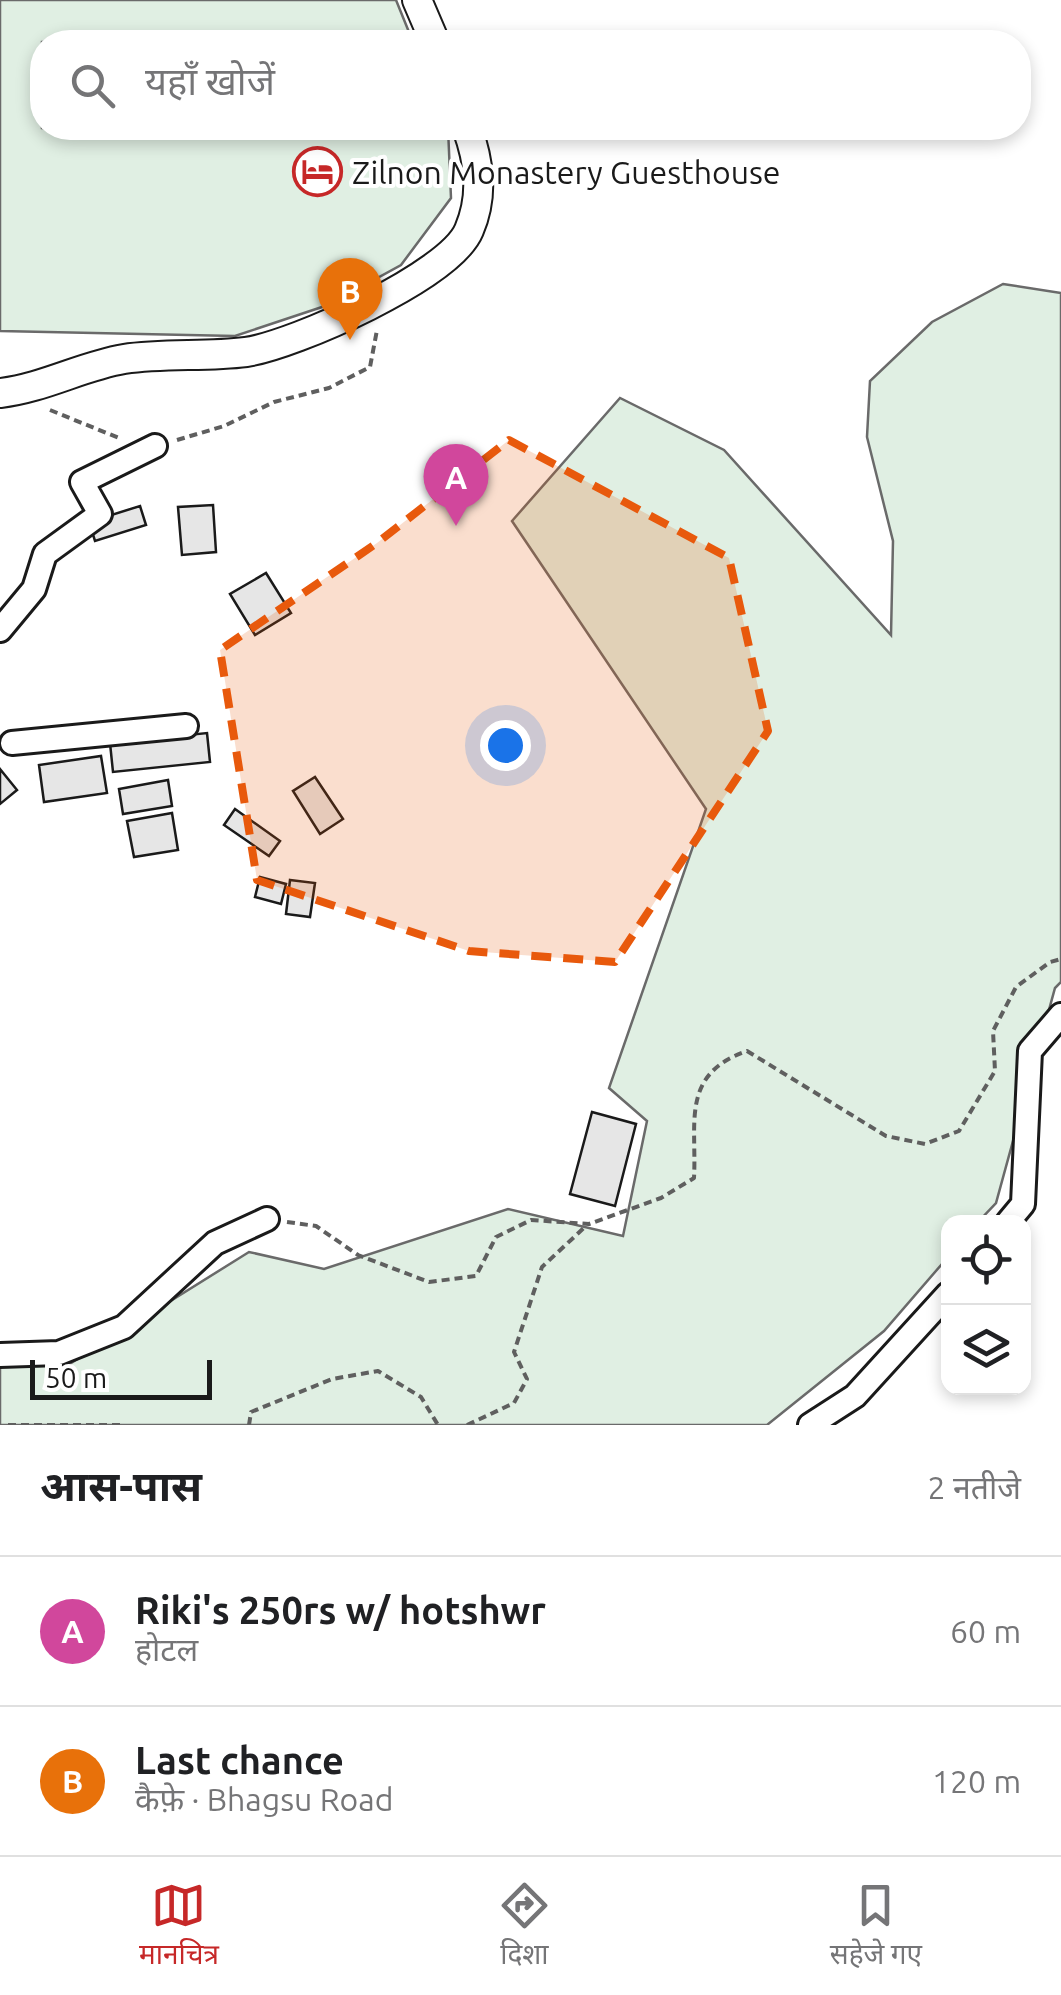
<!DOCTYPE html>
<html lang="hi">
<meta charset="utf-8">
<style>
body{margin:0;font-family:Ubuntu,"Noto Sans Devanagari",sans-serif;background:#f2f2f2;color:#202124}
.controls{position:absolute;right:30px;bottom:30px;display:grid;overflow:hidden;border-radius:20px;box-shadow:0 5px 15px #0003}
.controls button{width:90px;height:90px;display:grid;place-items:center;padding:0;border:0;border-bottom:2px solid #e0e0e0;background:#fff;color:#202124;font:50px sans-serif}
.scale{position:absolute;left:30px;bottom:25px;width:182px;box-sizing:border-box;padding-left:10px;border:5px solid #1a1a1a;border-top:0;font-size:28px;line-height:35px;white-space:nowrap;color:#1a1a1a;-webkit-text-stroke:8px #fff;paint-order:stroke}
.you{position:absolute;left:505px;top:745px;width:35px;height:35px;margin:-25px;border:8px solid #fff;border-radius:50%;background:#1a73e8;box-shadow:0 0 0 15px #1a73e833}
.badge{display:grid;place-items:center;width:65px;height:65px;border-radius:50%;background:#c62828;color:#fff;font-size:32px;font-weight:700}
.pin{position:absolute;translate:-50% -82px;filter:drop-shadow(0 2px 5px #0008)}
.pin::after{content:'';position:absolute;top:52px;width:35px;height:30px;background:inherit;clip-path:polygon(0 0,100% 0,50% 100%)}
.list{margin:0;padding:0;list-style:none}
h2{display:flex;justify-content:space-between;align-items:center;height:130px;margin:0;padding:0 40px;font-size:42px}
h2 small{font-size:32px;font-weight:400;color:#757577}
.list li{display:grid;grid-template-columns:65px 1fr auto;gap:30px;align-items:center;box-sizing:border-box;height:150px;padding:0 40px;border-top:2px solid #e0e0e0}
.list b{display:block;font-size:38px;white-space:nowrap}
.list p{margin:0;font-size:32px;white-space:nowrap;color:#757577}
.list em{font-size:32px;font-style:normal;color:#757577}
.icon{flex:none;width:55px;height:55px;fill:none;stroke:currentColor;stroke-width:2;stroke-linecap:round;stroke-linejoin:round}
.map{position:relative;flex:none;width:1061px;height:1425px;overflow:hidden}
.search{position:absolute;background:#fff;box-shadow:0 5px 15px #0003;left:30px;right:30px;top:30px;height:110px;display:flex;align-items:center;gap:25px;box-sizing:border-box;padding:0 35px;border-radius:40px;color:#757577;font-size:38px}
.sheet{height:430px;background:#fff}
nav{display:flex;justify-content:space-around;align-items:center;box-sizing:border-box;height:140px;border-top:2px solid #e0e0e0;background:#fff;font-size:28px;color:#757577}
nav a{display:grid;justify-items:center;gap:5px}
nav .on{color:#c62828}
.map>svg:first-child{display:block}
.green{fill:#e0efe3;stroke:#6a6a6a;stroke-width:2.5}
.building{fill:#e6e6e6;stroke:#1a1a1a;stroke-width:2.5}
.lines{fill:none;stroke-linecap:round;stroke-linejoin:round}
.minor-casing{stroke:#1a1a1a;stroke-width:28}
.tertiary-casing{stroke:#1a1a1a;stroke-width:32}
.path{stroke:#5f5f5f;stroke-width:4;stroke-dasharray:8 5;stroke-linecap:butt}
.minor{stroke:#fff;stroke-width:22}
.tertiary{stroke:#fff;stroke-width:28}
.marked{fill:#e8590c;fill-opacity:0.2;stroke:#e8590c;stroke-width:8;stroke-dasharray:20 12;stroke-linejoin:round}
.labels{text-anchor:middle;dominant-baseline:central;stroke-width:8;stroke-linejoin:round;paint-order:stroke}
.poi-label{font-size:32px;fill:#1a1a1a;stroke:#fff;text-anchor:start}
</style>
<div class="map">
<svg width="1061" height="1425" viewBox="0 0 1061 1425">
<rect width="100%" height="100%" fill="#fff"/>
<g class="green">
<path d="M0 0H396L413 42H42V128H448L451 198 401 265 328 305 235 336 0 331Z"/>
<path d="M1003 284 1061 293V982L1055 988 996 1203 978 1222H948V1257L884 1331 767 1425H0V1357L68 1365 249 1252 324 1269 508 1209 623 1236 647 1121 609 1088 706 809 512 521 620 398 724 450 891 635 893 541 867 437 870 381 932 322Z"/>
</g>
<g class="building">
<path d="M213 505 216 552 182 555 178 507Z"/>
<path d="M140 506 146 525 95 541 89 522Z"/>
<path d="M266 573 291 613 255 635 230 594Z"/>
<path d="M207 733 210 762 113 772 110 743Z"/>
<path d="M101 756 107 793 44 802 39 765Z"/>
<path d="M0 769 17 790 0 804Z"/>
<path d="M315 777 343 819 320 834 293 791Z"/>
<path d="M168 780 172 806 123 814 119 789Z"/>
<path d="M235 809 280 841 269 856 224 825Z"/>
<path d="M172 813 178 850 134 857 127 821Z"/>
<path d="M260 877 286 884 281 904 255 897Z"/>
<path d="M290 880 315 883 310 917 286 914Z"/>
<path d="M592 1112 636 1124 615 1206 570 1194Z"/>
</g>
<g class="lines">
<defs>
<g id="minor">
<path d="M0 630 34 589 45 554 100 514 82 482 155 446"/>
<path d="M12 743 186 726"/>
<path d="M1008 1222 1023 1204 1030 1051 1061 1015"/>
<path d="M0 1355 59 1353 124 1327 215 1243 267 1219"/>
<path d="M810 1425 855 1396 948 1294"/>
</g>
<g id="tertiary">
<path d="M417 0 435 42"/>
<path d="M0 393C44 388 82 366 124 359 164 353 206 357 246 352 294 345 450 276 469 230 484 195 479 161 467 128"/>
</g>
</defs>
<use href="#minor" class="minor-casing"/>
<use href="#tertiary" class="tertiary-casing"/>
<g class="path">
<path d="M50 410 119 438"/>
<path d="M177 440 224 426 274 402 329 388 370 367 377 330"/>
<path d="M287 1222 316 1226 358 1255 429 1282 476 1276 496 1237 531 1220 589 1224 661 1198 694 1178C697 1123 680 1074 747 1051L886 1136 925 1144 959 1131 995 1071 993 1031 1016 987 1050 962 1061 959"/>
<path d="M8 1425H124"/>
<path d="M249 1425 251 1412 332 1379 378 1371 421 1397 438 1425"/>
<path d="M467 1425 514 1403 527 1379 514 1352 542 1267 587 1225"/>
</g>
<use href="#minor" class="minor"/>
<use href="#tertiary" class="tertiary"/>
</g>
<path class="marked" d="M509 440 729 558 768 731 615 962 469 951 257 880 220 650 377 543Z"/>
<defs>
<symbol id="hotel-ring" viewBox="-11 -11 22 22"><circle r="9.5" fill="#fff" stroke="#c62828" stroke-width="1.5"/><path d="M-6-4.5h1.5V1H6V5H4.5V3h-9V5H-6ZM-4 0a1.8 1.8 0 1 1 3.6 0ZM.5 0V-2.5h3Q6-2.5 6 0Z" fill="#c62828"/></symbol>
</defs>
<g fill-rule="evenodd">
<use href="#hotel-ring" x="290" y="144" width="55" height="55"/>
</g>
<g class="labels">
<g class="poi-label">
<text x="352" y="172">Zilnon Monastery Guesthouse</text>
</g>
</g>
</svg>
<div class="controls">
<button><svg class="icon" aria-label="locate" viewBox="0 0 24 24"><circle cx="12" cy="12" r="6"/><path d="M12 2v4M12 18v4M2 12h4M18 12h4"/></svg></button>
<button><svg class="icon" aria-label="layers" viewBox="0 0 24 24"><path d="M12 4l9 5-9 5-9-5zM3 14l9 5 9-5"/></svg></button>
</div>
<div class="scale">50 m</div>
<div class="you"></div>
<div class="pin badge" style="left:456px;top:526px;background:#d1479c">A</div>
<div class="pin badge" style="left:350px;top:340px;background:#e8710a">B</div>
<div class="search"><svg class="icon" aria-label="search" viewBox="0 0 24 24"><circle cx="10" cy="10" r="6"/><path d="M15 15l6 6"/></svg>यहाँ खोजें</div>
</div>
<section class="sheet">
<h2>आस-पास<small>2 नतीजे</small></h2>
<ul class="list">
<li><span class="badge" style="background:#d1479c">A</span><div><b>Riki's 250rs w/ hotshwr</b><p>होटल</p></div><em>60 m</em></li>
<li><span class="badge" style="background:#e8710a">B</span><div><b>Last chance</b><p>कैफ़े · Bhagsu Road</p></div><em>120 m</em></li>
</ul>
</section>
<nav>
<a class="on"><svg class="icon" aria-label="map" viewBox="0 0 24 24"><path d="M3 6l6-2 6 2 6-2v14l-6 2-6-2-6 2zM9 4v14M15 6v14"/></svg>मानचित्र</a>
<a><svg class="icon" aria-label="directions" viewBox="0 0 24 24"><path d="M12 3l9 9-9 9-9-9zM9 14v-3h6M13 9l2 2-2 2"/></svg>दिशा</a>
<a><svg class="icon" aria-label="saved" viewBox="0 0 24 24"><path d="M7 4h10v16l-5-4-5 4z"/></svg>सहेजे गए</a>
</nav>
